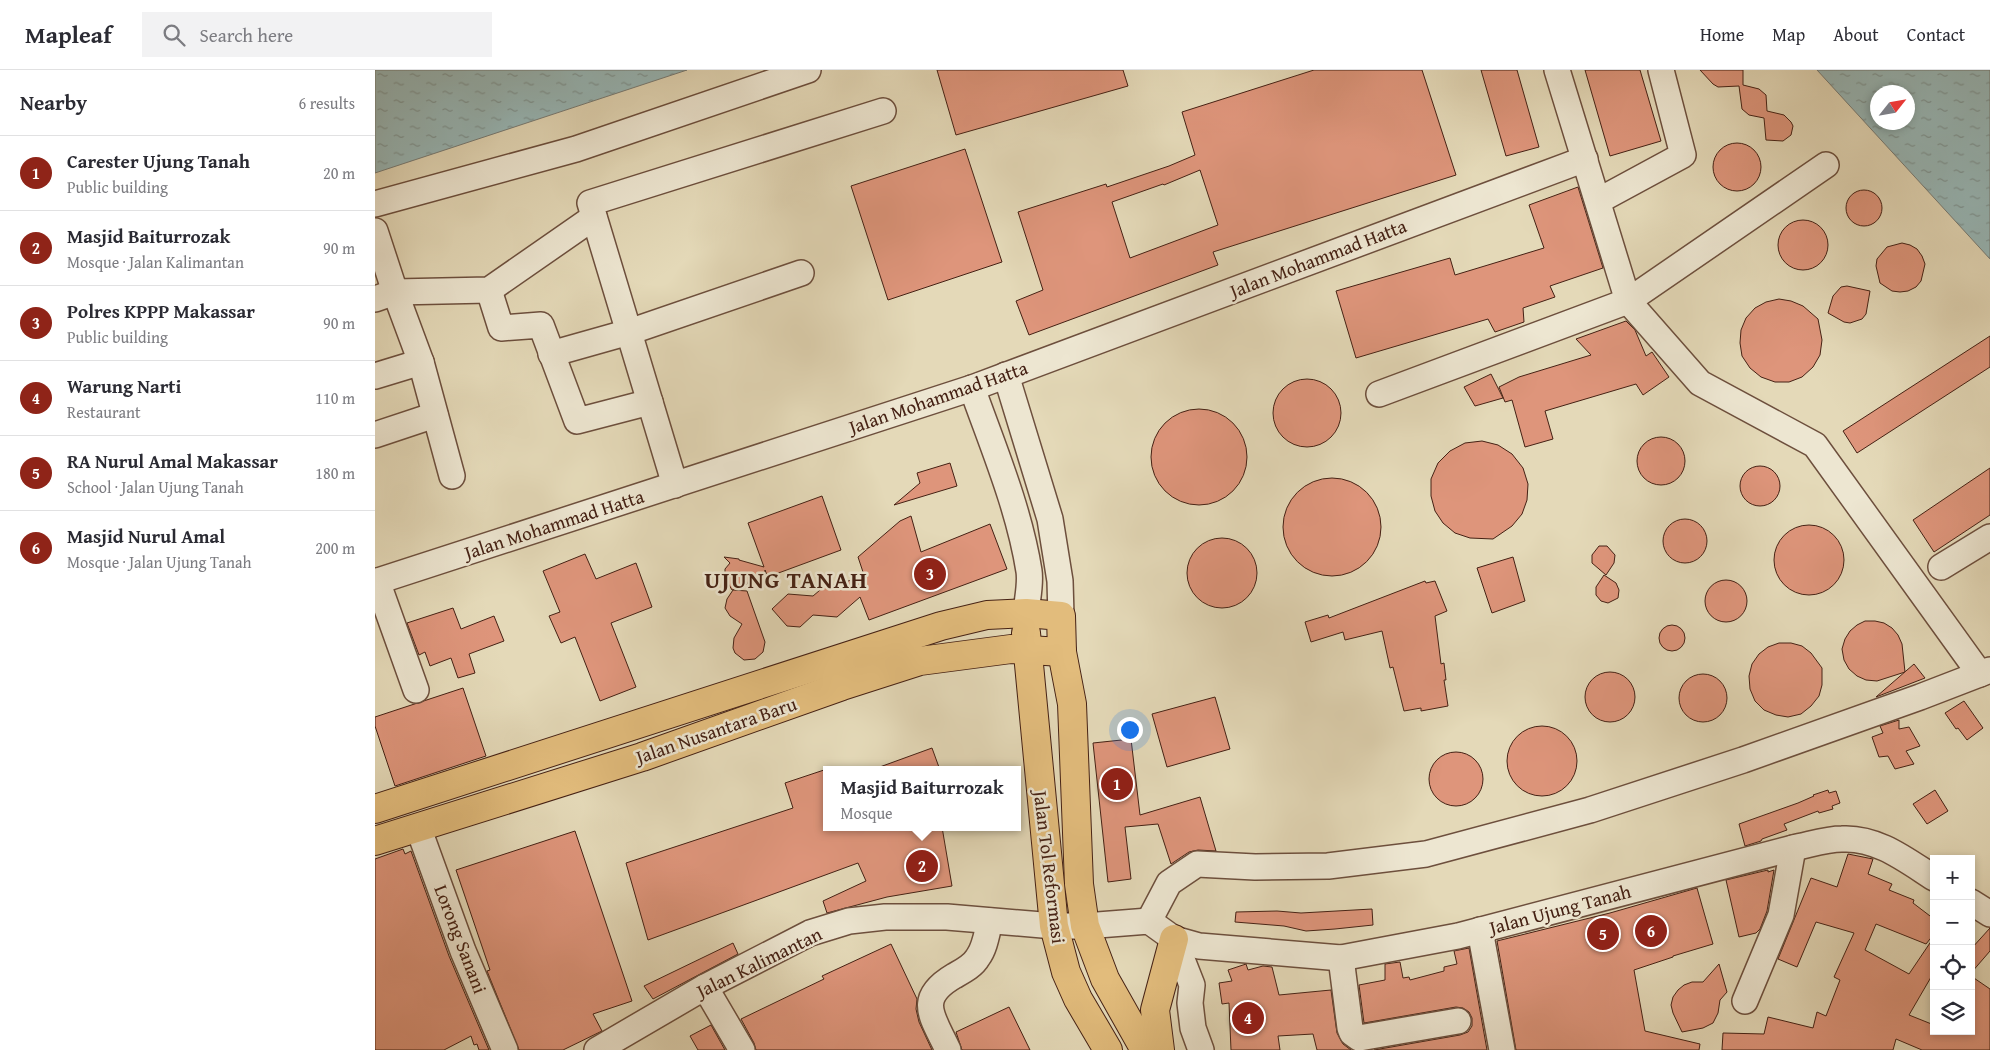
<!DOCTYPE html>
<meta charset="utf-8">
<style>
body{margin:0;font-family:"Gentium Book Plus",serif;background:#f2f2f3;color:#2b2b33}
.controls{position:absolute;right:15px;bottom:15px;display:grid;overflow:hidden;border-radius:0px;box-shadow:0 2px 8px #0003}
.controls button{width:45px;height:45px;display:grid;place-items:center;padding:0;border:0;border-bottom:1px solid #e1e1e2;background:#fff;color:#2b2b33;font:25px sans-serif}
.compass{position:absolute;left:1495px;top:15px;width:45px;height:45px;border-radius:50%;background:#fff;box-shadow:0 2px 8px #0003;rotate:59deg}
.you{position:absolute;left:754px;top:659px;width:18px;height:18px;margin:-12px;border:4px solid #fff;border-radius:50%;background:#1a73e8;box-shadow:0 0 0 8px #1a73e833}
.badge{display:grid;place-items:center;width:32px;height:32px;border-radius:50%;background:#8f2418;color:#fff;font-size:16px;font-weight:700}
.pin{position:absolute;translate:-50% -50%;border:2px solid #fff;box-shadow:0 1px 5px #0006}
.popup{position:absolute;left:448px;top:696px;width:198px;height:65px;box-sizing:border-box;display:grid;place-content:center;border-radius:0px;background:#fff;filter:drop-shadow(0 1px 4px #0005);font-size:16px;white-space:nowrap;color:#7c7c81}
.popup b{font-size:19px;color:#2b2b33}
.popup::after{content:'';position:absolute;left:50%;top:100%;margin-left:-10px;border:10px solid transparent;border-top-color:#fff}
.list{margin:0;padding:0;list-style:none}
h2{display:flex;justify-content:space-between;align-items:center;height:65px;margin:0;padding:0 20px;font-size:21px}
h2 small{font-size:16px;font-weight:400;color:#7c7c81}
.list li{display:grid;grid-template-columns:32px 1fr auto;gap:15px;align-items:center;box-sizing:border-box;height:75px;padding:0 20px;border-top:1px solid #e1e1e2}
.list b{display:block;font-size:19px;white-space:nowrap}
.list p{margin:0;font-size:16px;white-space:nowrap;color:#7c7c81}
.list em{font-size:16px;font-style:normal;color:#7c7c81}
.icon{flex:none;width:28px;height:28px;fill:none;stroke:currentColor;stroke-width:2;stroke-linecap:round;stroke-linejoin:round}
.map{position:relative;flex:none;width:1615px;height:980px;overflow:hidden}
header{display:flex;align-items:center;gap:30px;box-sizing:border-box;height:70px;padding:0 25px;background:#fff;border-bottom:1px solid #e1e1e2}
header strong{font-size:24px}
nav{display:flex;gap:28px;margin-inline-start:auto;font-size:18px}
.search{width:350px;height:45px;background:#f2f2f3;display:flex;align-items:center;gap:12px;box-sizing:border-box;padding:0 18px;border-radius:0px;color:#7c7c81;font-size:19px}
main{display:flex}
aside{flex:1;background:#fff}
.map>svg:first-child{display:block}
.water{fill:url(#water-ripples);stroke:#777c76;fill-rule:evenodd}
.building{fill:#de957b;stroke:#452114;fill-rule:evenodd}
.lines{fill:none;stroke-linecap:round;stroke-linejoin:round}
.minor-casing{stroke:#6d4f3d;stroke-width:28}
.highway-casing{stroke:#452114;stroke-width:30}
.minor{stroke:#ede6d1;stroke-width:25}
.highway{stroke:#e2bc7c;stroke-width:28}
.labels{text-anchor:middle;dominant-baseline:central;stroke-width:5;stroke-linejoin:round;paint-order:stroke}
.street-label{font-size:19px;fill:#452114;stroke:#ede6d1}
.district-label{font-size:24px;font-weight:bold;letter-spacing:1px;fill:#452114;stroke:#ede6d1}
</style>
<header>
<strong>Mapleaf</strong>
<div class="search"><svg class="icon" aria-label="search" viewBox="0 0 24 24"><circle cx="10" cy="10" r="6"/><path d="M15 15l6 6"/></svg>Search here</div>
<nav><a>Home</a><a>Map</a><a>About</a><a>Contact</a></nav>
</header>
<main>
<aside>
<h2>Nearby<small>6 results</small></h2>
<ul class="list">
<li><span class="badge">1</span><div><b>Carester Ujung Tanah</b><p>Public building</p></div><em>20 m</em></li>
<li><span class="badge">2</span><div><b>Masjid Baiturrozak</b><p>Mosque · Jalan Kalimantan</p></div><em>90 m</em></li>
<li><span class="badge">3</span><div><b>Polres KPPP Makassar</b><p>Public building</p></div><em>90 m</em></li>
<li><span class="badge">4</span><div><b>Warung Narti</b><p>Restaurant</p></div><em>110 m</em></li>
<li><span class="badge">5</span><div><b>RA Nurul Amal Makassar</b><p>School · Jalan Ujung Tanah</p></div><em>180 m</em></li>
<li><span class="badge">6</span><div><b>Masjid Nurul Amal</b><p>Mosque · Jalan Ujung Tanah</p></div><em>200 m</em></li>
</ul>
</aside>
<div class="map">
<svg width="1615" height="980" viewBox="0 0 1615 980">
<defs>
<pattern id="water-ripples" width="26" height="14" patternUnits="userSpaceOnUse" patternTransform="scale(1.25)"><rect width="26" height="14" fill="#98b8b8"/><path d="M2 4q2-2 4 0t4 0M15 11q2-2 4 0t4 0" fill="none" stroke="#7e9594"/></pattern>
</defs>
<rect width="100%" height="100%" fill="#e4d9b8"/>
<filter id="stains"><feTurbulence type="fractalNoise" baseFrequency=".004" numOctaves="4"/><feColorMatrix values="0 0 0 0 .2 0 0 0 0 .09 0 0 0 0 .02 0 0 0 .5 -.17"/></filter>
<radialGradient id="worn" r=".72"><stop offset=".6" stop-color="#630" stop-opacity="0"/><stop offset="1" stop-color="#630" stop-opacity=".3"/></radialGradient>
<g class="water">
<path d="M0 0H312L0 103Z"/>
<path d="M1442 0H1615V189ZM1502 22H1532V52H1502Z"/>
</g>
<g class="building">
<path d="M562 0H748L753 16 581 65Z"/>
<path d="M939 0H1047L1081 105 838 182 843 195 654 265 641 231 668 220 643 142 731 114 732 117 794 96 820 85 807 42ZM825 100 843 155 755 188 737 132 788 114 789 115Z"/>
<path d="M1106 0H1142L1164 77 1131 86Z"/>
<path d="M1210 0H1265L1286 71 1235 86Z"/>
<path d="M1325 0H1368V15L1384 19 1391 25 1392 41 1409 45 1416 52 1418 56 1416 65 1408 71 1391 70 1389 48 1374 45 1367 39 1364 16 1343 17 1338 14Z"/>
<circle cx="1362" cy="97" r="24"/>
<path d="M590 79 627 192 513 230 476 116Z"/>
<path d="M1203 117 1228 198 1175 216 1180 227 1148 238 1149 252 1120 262 1113 249 981 288 961 221 1075 188 1080 205 1169 178 1154 135Z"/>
<circle cx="1489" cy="138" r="18"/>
<circle cx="1428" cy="175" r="25"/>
<path d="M1527 173 1535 175 1542 179 1547 186 1550 194 1546 211 1541 217 1533 221 1525 222 1517 221 1505 213 1501 196 1502 189 1512 177Z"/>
<path d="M1472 216 1495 221 1491 244 1487 249 1475 253 1469 252 1453 243 1458 226 1466 217Z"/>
<path d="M1404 229 1416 231 1428 236 1443 249 1447 270 1445 285 1438 297 1427 307 1414 312H1400L1386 307 1375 298 1367 286 1365 273 1366 260 1371 248 1380 238 1391 232Z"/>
<path d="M1251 251 1260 260 1271 286 1277 282 1294 307 1268 325 1261 314 1170 341 1178 369 1150 377 1137 330 1130 332 1124 317 1144 307 1216 285 1201 269Z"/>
<path d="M1615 266V297L1482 383 1468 361Z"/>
<path d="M1116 304 1128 328 1100 336 1089 317Z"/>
<circle cx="932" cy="343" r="34"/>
<circle cx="824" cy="387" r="48"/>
<circle cx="1286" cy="391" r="24"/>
<path d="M1107 371 1123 375 1137 384 1148 398 1153 414 1152 430 1147 444 1137 456 1118 469 1095 468 1080 463 1068 453 1060 441 1056 426V409L1063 393 1075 381 1090 373Z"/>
<path d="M575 393 582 416 519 435 545 413 542 403Z"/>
<circle cx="1385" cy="416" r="20"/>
<path d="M1615 398V445L1559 482 1538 450Z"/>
<circle cx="957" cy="457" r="49"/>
<path d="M447 426 466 480 398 505H392L390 500V508L373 514 371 510 372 514 357 520 350 508V499L355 493 349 487 364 489V490L389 497 373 453Z"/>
<path d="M536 446 546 482 615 454 632 499 494 550 485 527 462 547 438 545 425 557 412 556 397 539 413 524 438 526 451 515H463L489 505 483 487 525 451Z"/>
<circle cx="1310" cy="471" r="22"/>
<circle cx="1434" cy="490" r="35"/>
<circle cx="847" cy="503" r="35"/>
<path d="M1224 476H1232L1240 485 1239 493 1231 505 1217 493V485Z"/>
<path d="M210 484 221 509 261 493 277 537 236 553 261 617 225 631 200 567 186 573 174 546 185 542 168 501Z"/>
<path d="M1138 487 1150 531 1117 543 1102 498Z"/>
<path d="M1229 505 1241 513 1244 520 1243 528 1233 533 1226 531 1221 525V517Z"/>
<circle cx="1351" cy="531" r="21"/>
<path d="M1050 511 1051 513 1060 511 1072 541 1060 546 1066 594 1069 593 1071 610H1069L1073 636 1046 641V638L1029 641 1018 597 1015 598 1007 561 970 570 968 562 936 572 930 552 953 545 954 548Z"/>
<path d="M358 520 372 521 390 572 388 582 380 589 369 590 360 583 358 578 359 568 367 554 355 546 350 538 352 529Z"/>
<path d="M78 538 86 559 119 546 129 571 94 584 100 603 83 608 76 588 55 596 50 582 44 585 32 553Z"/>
<path d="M1490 551H1500L1509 553 1517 558 1523 565 1527 574 1530 602 1502 611 1491 610 1482 606 1474 599 1469 590 1467 579 1470 569 1475 561 1482 555Z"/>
<circle cx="1297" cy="568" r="13"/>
<path d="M1404 573H1416L1427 576 1436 583 1447 598V615L1444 626 1436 636 1426 644 1413 647 1401 645 1389 640 1380 631 1375 619 1374 606 1377 594 1384 584 1393 577Z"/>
<path d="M1539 594 1550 608 1501 627Z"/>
<circle cx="1235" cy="627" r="25"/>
<circle cx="1328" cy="628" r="24"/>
<path d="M88 618 111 686 20 716 0 656V647Z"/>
<path d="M840 627 855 679 792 697 777 644Z"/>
<path d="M1589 631 1608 658 1592 670 1583 658 1581 659 1570 643Z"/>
<path d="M1524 650V659L1534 657 1545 676 1531 681 1539 694 1520 699 1513 686 1504 687 1497 667 1508 663 1505 656Z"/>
<circle cx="1167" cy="691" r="35"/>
<path d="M756 669 765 745 825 727 841 781 823 780 814 782 796 794 783 754 750 757 756 809 733 812 718 673Z"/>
<path d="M557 678 565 700H502V698Z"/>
<circle cx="1081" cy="709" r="27"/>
<path d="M452 699V757H567L577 816 512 827 452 843 448 831 491 811 483 793 273 870 251 793 418 738 410 713Z"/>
<path d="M1453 720 1454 723 1461 721 1465 733 1457 736 1458 739 1444 743 1443 741 1409 754 1412 760 1387 769 1386 771 1370 776 1364 754 1423 733 1439 726 1438 725Z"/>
<path d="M1560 720 1573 741 1552 754 1538 734Z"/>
<path d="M200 761 257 931 218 944 227 961 188 980H144L112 901 115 900 81 800Z"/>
<path d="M28 779 30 784 36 781 74 886 114 980H104L102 974 99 975 96 966 69 980H0V789Z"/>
<path d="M1473 784 1498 789 1493 804 1517 814 1514 820 1539 830 1538 833 1559 849V864L1551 874 1501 854 1490 880 1534 904 1559 867V902L1534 945 1559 955V961H1596V906L1615 919V980H1547L1521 969 1518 980H1347L1348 963 1389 964 1393 947 1438 958 1442 942 1451 946 1465 910 1459 907 1479 863 1441 852 1422 897 1403 889 1436 808 1462 817Z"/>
<path d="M1393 800V802L1399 800 1392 841 1385 859 1381 863 1364 867 1351 810Z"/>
<path d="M1322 818 1338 874 1298 886V887L1259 900 1270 961 1325 974 1324 980H1141L1122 871 1235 843Z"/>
<path d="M997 839 998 855 960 859 931 861 909 856 860 852 861 842 902 841 926 843Z"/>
<path d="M1615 858V881L1596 903V879Z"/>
<path d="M358 873 363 884 278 929 269 916Z"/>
<path d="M516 874 542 929 541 939 544 952 557 980H381L379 973 366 949 449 909 447 906Z"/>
<path d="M1094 878 1112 980H999L1085 965 1093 962 1097 956V948L1094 942 1088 938 1081 937 989 953 984 915 1010 910V894L1025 892 1028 908 1034 907 1035 910 1069 901V897L1082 894 1079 881Z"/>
<path d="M871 894 873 900 888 896 897 897 904 925 956 920 962 963 968 974 976 980H942L938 964 903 966 905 980H856L854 933 847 934 844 913 857 911 853 900Z"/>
<path d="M1344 894 1352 922 1345 930 1343 943 1338 953 1328 958 1307 962 1298 943 1296 935 1298 927 1303 920 1309 915 1317 912H1328Z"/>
<path d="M634 937 655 980H587L581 962Z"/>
<path d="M336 955 350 980H323L315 966Z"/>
</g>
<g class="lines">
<defs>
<g id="minor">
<path d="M1182 0 1253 231 1325 313 1440 375 1605 604"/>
<path d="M1223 131 1308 85 1286 0"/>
<path d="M0 134 201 79 433 0"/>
<path d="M0 161 20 222 46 292 77 406"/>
<path d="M114 220 126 258 166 255 202 351 275 332"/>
<path d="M0 229 20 222 114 220 219 147"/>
<path d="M176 284 254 262 426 203"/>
<path d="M631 305 675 449 685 511 686 546"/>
<path d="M0 306 46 292"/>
<path d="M597 318C618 377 644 438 654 501 656 514 652 530 651 543"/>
<path d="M1004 324 1253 231 1451 95"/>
<path d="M0 365 60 345"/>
<path d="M300 415 215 133 508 41"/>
<path d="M1566 497 1615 467"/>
<path d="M2 511 41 620"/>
<path d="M0 512 597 318 1210 89"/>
<path d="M43 757 88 881 130 980"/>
<path d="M1596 832 1615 844"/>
<path d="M774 851 794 813 822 794 880 797 953 796 1051 784 1215 740 1368 690 1545 627 1615 600"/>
<path d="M1105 860 1127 980"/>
<path d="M799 869 817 915 815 933 818 958 826 980"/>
<path d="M966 888 975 958 977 963 984 968 1083 951"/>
<path d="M330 917 367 980"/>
<path d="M1370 931 1406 845 1418 778"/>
<path d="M222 980 330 917 435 863 474 851 510 847H572L679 856H710L774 851 799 869 824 876 966 888 1083 866 1418 778C1434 775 1451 769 1467 769 1502 767 1531 790 1559 808"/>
<path d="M573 980C558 947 540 929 579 906 588 901 598 896 603 887 610 878 612 862 615 851"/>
</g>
<g id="highway">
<path d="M651 563 679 856 691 902 703 929 733 980"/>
<path d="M0 739 566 556 612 545 651 543 686 546 687 582 697 634 704 814 710 856 730 909 770 980"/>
<path d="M0 771 267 687 467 616 545 591 636 579 687 582"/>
<path d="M785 980 780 940 799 869"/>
</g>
</defs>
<use href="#minor" class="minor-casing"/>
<use href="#highway" class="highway-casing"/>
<use href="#minor" class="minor"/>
<use href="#highway" class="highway"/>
</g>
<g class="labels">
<g class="street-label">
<text transform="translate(943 188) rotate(-21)">Jalan Mohammad Hatta</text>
<text transform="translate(563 327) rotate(-19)">Jalan Mohammad Hatta</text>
<text transform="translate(179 454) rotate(-18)">Jalan Mohammad Hatta</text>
<text transform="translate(341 660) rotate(-19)">Jalan Nusantara Baru</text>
<text transform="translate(675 797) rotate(83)">Jalan Tol Reformasi</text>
<text transform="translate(1185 839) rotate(-15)">Jalan Ujung Tanah</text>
<text transform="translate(86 869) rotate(69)">Lorong Sanani</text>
<text transform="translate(384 892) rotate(-26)">Jalan Kalimantan</text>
</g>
<g class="district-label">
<text x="411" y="509">UJUNG TANAH</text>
</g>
</g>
<rect width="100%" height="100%" filter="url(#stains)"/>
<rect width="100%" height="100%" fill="url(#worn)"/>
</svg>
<div class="controls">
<button>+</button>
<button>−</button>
<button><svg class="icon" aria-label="locate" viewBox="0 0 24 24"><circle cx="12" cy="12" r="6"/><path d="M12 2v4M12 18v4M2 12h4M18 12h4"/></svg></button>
<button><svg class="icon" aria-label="layers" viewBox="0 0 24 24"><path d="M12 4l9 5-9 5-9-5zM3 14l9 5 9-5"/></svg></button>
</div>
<svg class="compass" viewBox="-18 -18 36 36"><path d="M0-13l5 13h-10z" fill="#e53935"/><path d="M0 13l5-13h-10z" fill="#7c7c81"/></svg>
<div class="you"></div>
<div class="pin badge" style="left:742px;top:714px">1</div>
<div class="pin badge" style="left:547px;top:796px">2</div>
<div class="popup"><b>Masjid Baiturrozak</b>Mosque</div>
<div class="pin badge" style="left:555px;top:504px">3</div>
<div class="pin badge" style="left:873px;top:948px">4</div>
<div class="pin badge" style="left:1228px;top:864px">5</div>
<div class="pin badge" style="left:1276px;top:861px">6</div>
</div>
</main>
